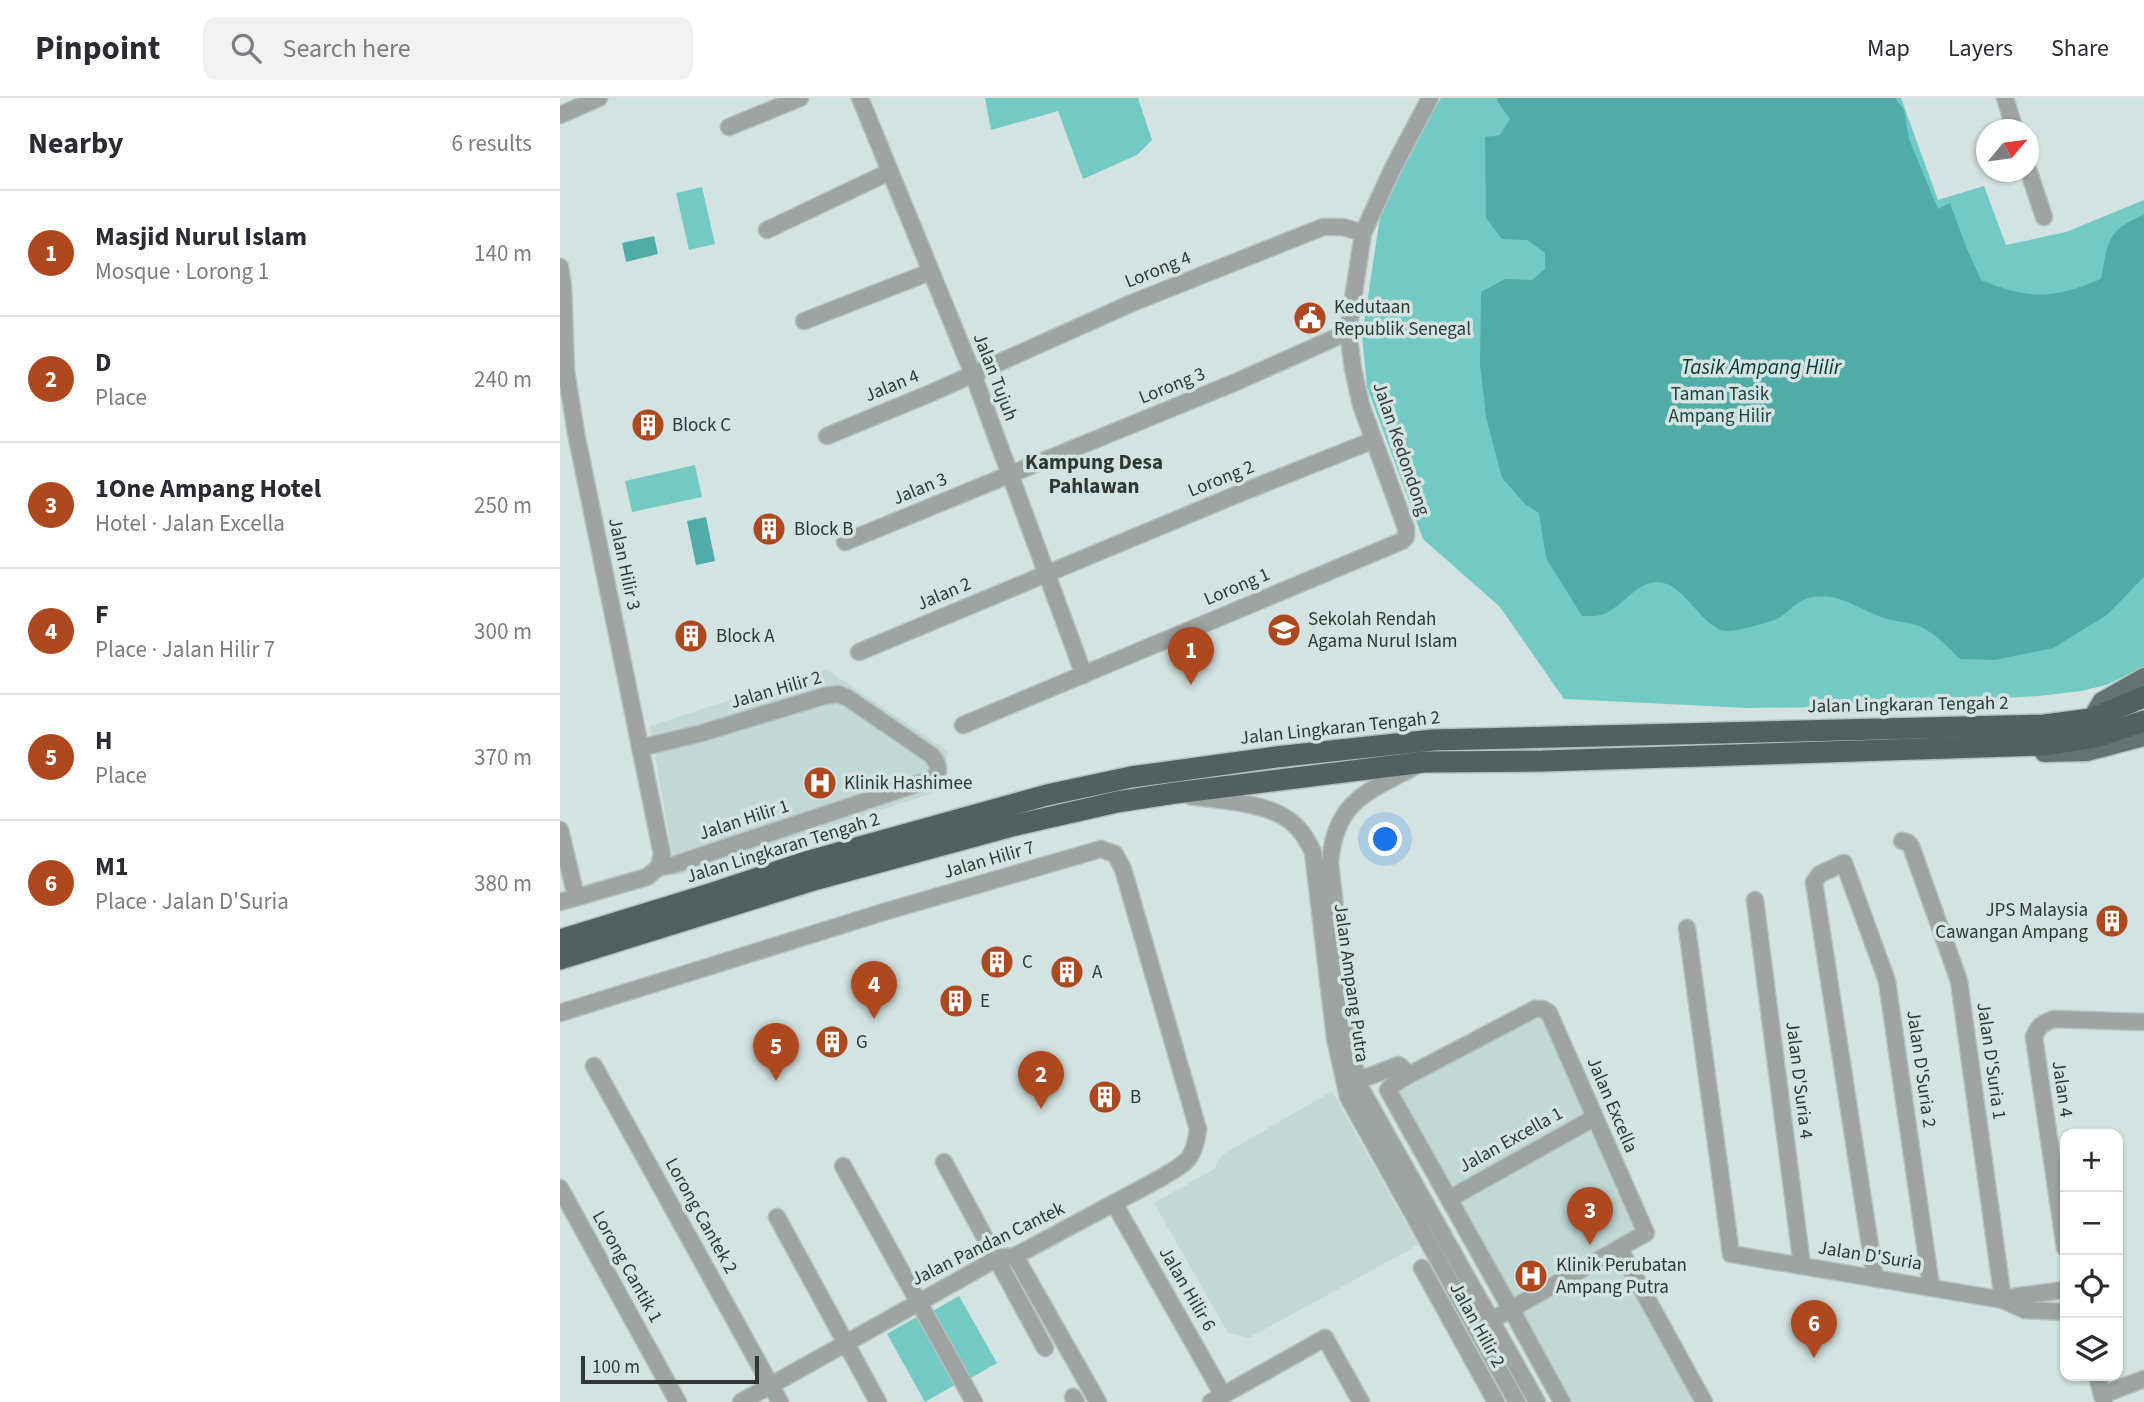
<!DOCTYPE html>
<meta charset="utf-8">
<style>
body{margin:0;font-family:"Source Sans 3",sans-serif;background:#f2f2f3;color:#2b2b33}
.controls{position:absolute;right:21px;bottom:21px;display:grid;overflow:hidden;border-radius:14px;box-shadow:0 2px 5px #0004}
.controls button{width:63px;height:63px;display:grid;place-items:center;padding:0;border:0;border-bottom:2px solid #e1e1e2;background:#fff;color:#2b2b33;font:35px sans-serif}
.compass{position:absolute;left:1416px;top:21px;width:63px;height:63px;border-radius:50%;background:#fff;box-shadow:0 2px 5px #0004;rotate:61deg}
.scale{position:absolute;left:21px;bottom:18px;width:178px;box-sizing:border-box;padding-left:7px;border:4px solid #313737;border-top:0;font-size:19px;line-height:24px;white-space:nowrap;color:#313737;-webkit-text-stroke:5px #d3e3e1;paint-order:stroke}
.you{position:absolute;left:826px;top:742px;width:24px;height:24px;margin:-18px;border:5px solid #fff;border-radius:50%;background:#1a73e8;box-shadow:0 0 0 10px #1a73e833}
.badge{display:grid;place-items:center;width:46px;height:46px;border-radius:50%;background:#ae481f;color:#fff;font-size:23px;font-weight:700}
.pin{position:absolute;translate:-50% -58px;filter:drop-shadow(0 2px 4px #0008)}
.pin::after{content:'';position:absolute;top:37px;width:24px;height:21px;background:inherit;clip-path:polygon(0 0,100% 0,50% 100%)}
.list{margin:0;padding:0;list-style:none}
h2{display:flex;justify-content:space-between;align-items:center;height:91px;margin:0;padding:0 28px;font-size:30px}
h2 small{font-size:23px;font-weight:400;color:#7c7c81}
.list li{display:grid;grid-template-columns:46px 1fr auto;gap:21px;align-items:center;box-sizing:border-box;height:126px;padding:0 28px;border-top:2px solid #e1e1e2}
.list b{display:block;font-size:26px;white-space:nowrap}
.list p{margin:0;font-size:23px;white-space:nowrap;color:#7c7c81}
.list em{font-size:23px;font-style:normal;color:#7c7c81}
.icon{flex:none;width:38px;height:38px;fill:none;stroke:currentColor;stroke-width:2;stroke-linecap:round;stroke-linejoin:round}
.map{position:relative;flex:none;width:1584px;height:1304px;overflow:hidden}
header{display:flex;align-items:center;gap:42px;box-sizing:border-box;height:98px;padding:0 35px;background:#fff;border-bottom:2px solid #e1e1e2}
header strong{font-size:33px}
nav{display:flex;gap:38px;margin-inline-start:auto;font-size:24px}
.search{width:490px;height:63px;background:#f2f2f3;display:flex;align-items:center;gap:18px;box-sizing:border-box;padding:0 24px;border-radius:14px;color:#7c7c81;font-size:26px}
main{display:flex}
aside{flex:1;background:#fff}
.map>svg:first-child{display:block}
.built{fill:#c0d9d7}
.green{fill:#73cac5}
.water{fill:#4faca7}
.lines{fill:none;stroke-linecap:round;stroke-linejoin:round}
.minor-casing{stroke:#b3c1bf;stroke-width:19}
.major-casing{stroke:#b3c1bf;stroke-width:21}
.highway-casing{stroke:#b3c1bf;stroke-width:24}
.minor{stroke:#9da4a3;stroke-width:16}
.major{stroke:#667271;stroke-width:18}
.highway{stroke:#53605f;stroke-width:21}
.labels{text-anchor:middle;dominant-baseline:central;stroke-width:7;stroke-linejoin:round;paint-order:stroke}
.street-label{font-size:19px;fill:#313737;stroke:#d3e3e1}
.poi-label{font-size:19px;fill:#313737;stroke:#d3e3e1;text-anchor:start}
.park-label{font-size:19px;fill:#1b4543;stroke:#d3e3e1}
.water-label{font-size:21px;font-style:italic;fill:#083634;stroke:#d3e3e1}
.neighbourhood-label{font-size:21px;font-weight:bold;fill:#313737;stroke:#d3e3e1}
</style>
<header>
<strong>Pinpoint</strong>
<div class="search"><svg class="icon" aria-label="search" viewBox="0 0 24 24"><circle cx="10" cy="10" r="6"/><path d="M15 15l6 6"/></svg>Search here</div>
<nav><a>Map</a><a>Layers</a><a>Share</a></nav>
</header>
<main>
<aside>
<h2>Nearby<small>6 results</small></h2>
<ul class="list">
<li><span class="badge">1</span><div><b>Masjid Nurul Islam</b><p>Mosque · Lorong 1</p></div><em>140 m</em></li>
<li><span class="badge">2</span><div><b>D</b><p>Place</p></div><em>240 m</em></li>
<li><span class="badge">3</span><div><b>1One Ampang Hotel</b><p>Hotel · Jalan Excella</p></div><em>250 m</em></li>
<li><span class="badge">4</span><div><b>F</b><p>Place · Jalan Hilir 7</p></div><em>300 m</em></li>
<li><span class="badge">5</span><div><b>H</b><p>Place</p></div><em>370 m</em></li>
<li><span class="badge">6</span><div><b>M1</b><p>Place · Jalan D'Suria</p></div><em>380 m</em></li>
</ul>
</aside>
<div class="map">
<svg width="1584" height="1304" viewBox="0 0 1584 1304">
<rect width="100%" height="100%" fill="#d3e3e1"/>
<g class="built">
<path d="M266 571 388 653 383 692 116 778 90 628Z"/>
<path d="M981 915 1079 1133 954 1205 834 992Z"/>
<path d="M772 993 858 1147 689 1240 668 1235 594 1105 654 1071 662 1057Z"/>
<path d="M1057 1156 1138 1304H1008L958 1211Z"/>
</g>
<g class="green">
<path d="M425 0H578L592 42 577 57 523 81 498 13 431 32Z"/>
<path d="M881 0H1341L1378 102 1424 88 1446 147 1506 134 1584 102V569L1546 587 1521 593 1479 598 1271 609 1188 610 1004 601 940 509 863 441 807 289 802 238 820 119 849 55Z"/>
<path d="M142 89 155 146 129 152 116 95Z"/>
<path d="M135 367 142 399 72 414 65 383Z"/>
<path d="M399 1198 437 1265 409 1281 371 1214Z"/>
<path d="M360 1217 398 1285 365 1304 327 1236Z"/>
</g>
<g class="water">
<path d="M938 0H1335L1344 12 1349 41 1378 111 1390 105 1407 151 1421 182C1470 202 1493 201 1541 181 1548 145 1546 132 1584 117V479L1547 517 1493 550 1435 562 1400 561C1388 549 1375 535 1359 528 1349 524 1338 524 1328 521 1302 514 1281 494 1253 499 1237 501 1229 515 1217 521 1207 525 1175 534 1165 533 1140 528 1124 484 1097 484 1076 484 1062 510 1043 516 1037 519 1029 518 1022 518L986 460 979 415 966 407 942 380 926 319 920 266 921 194 945 181 972 182 985 171V155L967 142 942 141 926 120 925 39 940 37 950 21 937 3Z"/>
<path d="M94 138 98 156 66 164 62 145Z"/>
<path d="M146 419 155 463 136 467 127 423Z"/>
</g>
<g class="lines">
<defs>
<g id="minor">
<path d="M300 0 413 276 524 577"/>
<path d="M1445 0 1455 32"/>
<path d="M0 17 39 0"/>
<path d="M169 29 240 0"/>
<path d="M1468 71 1484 119"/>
<path d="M207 132 329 74"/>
<path d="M0 169 3 189 6 273 16 335 102 756 99 769"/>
<path d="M244 223 370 174"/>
<path d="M267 338 371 295 572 205 763 129H783L803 135"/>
<path d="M285 444 676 284 788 234"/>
<path d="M299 554 678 396 814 342"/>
<path d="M403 627 842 443 846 439V430L801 307 793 271 788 234 803 135 833 70 870 0"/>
<path d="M856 668C807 694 775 703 770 765L792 960 801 991 977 1304"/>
<path d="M630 698C661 703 706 704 730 723 741 731 747 742 753 754L775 940 788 999 957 1304"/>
<path d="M0 732 16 799"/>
<path d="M1342 743 1347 744 1351 748 1399 883 1443 1202"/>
<path d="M1195 802 1242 1168"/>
<path d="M0 804 87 779 99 769 113 767 372 681C382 674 378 665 371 657L288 600 278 596 264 598 142 635 80 650"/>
<path d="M1127 830 1171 1156 1443 1202 1465 1212 1505 1214"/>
<path d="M0 915 327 813 541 751 555 756 563 771 638 1031C634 1063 626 1065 599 1081L455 1158 438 1160 181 1304"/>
<path d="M34 968 220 1304"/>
<path d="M797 983 839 967 849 977"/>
<path d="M384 1064 485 1250"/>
<path d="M283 1068 414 1304"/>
<path d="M0 1090 118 1304"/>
<path d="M889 1101 1034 1020"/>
<path d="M554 1105 663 1297"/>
<path d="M217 1119 318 1304"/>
<path d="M1059 1150 1144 1304"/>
<path d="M1505 1150 1474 939C1478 928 1483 925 1494 921L1584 924"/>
<path d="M455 1158 538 1304"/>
<path d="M862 1170 936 1304"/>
<path d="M1315 1180 1254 784 1260 776 1284 765 1327 883 1371 1189"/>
<path d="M1443 1202 1458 1198 1505 1192"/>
<path d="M916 1231 1086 1135 989 915 983 911H975L849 977 831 988 828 992 944 1199 951 1211 1002 1304"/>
<path d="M1537 1278 1544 1304"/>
<path d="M1542 1297 1584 1281"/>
<path d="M513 1299 516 1304"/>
<path d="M651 1304 765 1240 801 1304"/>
</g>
<g id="major">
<path d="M1531 621 1542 603 1584 579"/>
<path d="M1484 655 1527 654 1584 639"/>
</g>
<g id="highway">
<path d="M0 842 153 795 249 763 487 697 571 679 716 659 873 642 1484 627 1531 621 1584 599"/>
<path d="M0 861 257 781 456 727 557 704 615 695 864 664 983 663 1485 647 1536 639 1584 623"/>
</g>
</defs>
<use href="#minor" class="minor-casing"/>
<use href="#major" class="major-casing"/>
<use href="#highway" class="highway-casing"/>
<use href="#minor" class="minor"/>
<use href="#major" class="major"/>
<use href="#highway" class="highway"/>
</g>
<defs>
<symbol id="civic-disc" viewBox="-11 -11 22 22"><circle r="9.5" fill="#ae481f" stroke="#d3e3e1"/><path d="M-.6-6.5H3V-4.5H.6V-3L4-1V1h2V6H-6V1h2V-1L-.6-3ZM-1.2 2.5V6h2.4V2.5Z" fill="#fff"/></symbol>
<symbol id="building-disc" viewBox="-11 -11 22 22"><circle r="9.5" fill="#ae481f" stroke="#d3e3e1"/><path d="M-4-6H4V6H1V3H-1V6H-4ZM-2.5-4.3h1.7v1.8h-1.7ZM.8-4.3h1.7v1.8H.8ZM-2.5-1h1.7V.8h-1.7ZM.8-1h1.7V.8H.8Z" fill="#fff"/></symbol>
<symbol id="school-disc" viewBox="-11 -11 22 22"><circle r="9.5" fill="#ae481f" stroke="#d3e3e1"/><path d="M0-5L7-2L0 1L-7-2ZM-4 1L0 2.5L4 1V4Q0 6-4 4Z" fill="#fff"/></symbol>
<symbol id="hospital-disc" viewBox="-11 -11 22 22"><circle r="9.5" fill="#ae481f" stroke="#d3e3e1"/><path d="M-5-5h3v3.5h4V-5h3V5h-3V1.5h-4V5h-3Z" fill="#fff"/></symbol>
</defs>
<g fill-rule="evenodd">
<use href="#civic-disc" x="731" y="201" width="38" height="38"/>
<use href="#building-disc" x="69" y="308" width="38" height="38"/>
<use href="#building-disc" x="190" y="412" width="38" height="38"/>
<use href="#school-disc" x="705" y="513" width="38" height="38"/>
<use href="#building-disc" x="112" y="519" width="38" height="38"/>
<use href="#hospital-disc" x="241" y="666" width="38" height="38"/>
<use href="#building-disc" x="1533" y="804" width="38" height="38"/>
<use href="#building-disc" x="418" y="845" width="38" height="38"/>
<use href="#building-disc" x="488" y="855" width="38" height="38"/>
<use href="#building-disc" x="377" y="884" width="38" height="38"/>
<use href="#building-disc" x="253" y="925" width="38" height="38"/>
<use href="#building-disc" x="526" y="980" width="38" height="38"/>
<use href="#hospital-disc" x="952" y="1159" width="38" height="38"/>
</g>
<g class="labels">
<g class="street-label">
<text transform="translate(598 172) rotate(-22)">Lorong 4</text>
<text transform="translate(435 279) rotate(69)">Jalan Tujuh</text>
<text transform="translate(332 288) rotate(-22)">Jalan 4</text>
<text transform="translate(612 288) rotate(-22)">Lorong 3</text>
<text transform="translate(841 351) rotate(71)">Jalan Kedondong</text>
<text transform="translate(661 381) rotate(-22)">Lorong 2</text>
<text transform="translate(360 391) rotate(-22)">Jalan 3</text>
<text transform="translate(64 466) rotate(78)">Jalan Hilir 3</text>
<text transform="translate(677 489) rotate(-23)">Lorong 1</text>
<text transform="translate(384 496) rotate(-23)">Jalan 2</text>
<text transform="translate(216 592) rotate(-16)">Jalan Hilir 2</text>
<text transform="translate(1348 607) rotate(-1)">Jalan Lingkaran Tengah 2</text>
<text transform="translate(780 630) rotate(-6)">Jalan Lingkaran Tengah 2</text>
<text transform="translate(184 722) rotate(-18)">Jalan Hilir 1</text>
<text transform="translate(223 750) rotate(-17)">Jalan Lingkaran Tengah 2</text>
<text transform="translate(429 762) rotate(-16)">Jalan Hilir 7</text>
<text transform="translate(791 885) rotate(82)">Jalan Ampang Putra</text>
<text transform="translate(1431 963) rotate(82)">Jalan D'Suria 1</text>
<text transform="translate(1361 971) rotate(82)">Jalan D'Suria 2</text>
<text transform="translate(1239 982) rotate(83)">Jalan D'Suria 4</text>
<text transform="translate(1502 991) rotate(82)">Jalan 4</text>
<text transform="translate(1052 1007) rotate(67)">Jalan Excella</text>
<text transform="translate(951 1042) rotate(-29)">Jalan Excella 1</text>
<text transform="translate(141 1118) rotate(61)">Lorong Cantek 2</text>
<text transform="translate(428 1146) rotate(-26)">Jalan Pandan Cantek</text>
<text transform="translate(1310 1158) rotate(9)">Jalan D'Suria</text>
<text transform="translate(67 1169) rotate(61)">Lorong Cantik 1</text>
<text transform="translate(627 1191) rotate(60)">Jalan Hilir 6</text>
<text transform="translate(917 1227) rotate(61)">Jalan Hilir 2</text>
</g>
<g class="poi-label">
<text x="774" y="209">Kedutaan<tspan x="774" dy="22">Republik Senegal</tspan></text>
<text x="112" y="327">Block C</text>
<text x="234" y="431">Block B</text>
<text x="748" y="521">Sekolah Rendah<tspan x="748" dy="22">Agama Nurul Islam</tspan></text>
<text x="156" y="538">Block A</text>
<text x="284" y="685">Klinik Hashimee</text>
<text x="1528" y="812" text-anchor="end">JPS Malaysia<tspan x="1528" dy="22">Cawangan Ampang</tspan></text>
<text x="462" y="864">C</text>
<text x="532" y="874">A</text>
<text x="420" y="903">E</text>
<text x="296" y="944">G</text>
<text x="570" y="999">B</text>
<text x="996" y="1167">Klinik Perubatan<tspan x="996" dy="22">Ampang Putra</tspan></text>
</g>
<g class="park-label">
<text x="1160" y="296">Taman Tasik<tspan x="1160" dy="22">Ampang Hilir</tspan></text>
</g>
<g class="water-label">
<text x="1201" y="269">Tasik Ampang Hilir</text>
</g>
<g class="neighbourhood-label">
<text x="534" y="364">Kampung Desa<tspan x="534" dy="24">Pahlawan</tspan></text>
</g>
</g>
</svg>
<div class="controls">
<button>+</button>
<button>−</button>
<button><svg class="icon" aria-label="locate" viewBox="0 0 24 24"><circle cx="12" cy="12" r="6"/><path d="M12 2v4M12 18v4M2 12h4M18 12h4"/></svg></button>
<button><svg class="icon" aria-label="layers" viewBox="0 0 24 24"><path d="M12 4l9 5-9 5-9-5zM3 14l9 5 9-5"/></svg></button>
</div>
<svg class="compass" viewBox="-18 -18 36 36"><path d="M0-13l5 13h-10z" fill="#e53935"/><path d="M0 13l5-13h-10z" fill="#7c7c81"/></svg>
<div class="scale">100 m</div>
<div class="you"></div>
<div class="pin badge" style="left:631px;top:587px">1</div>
<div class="pin badge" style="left:481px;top:1011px">2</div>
<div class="pin badge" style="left:1030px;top:1147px">3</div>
<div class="pin badge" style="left:314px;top:921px">4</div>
<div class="pin badge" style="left:216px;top:983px">5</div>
<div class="pin badge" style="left:1254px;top:1260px">6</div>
</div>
</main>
